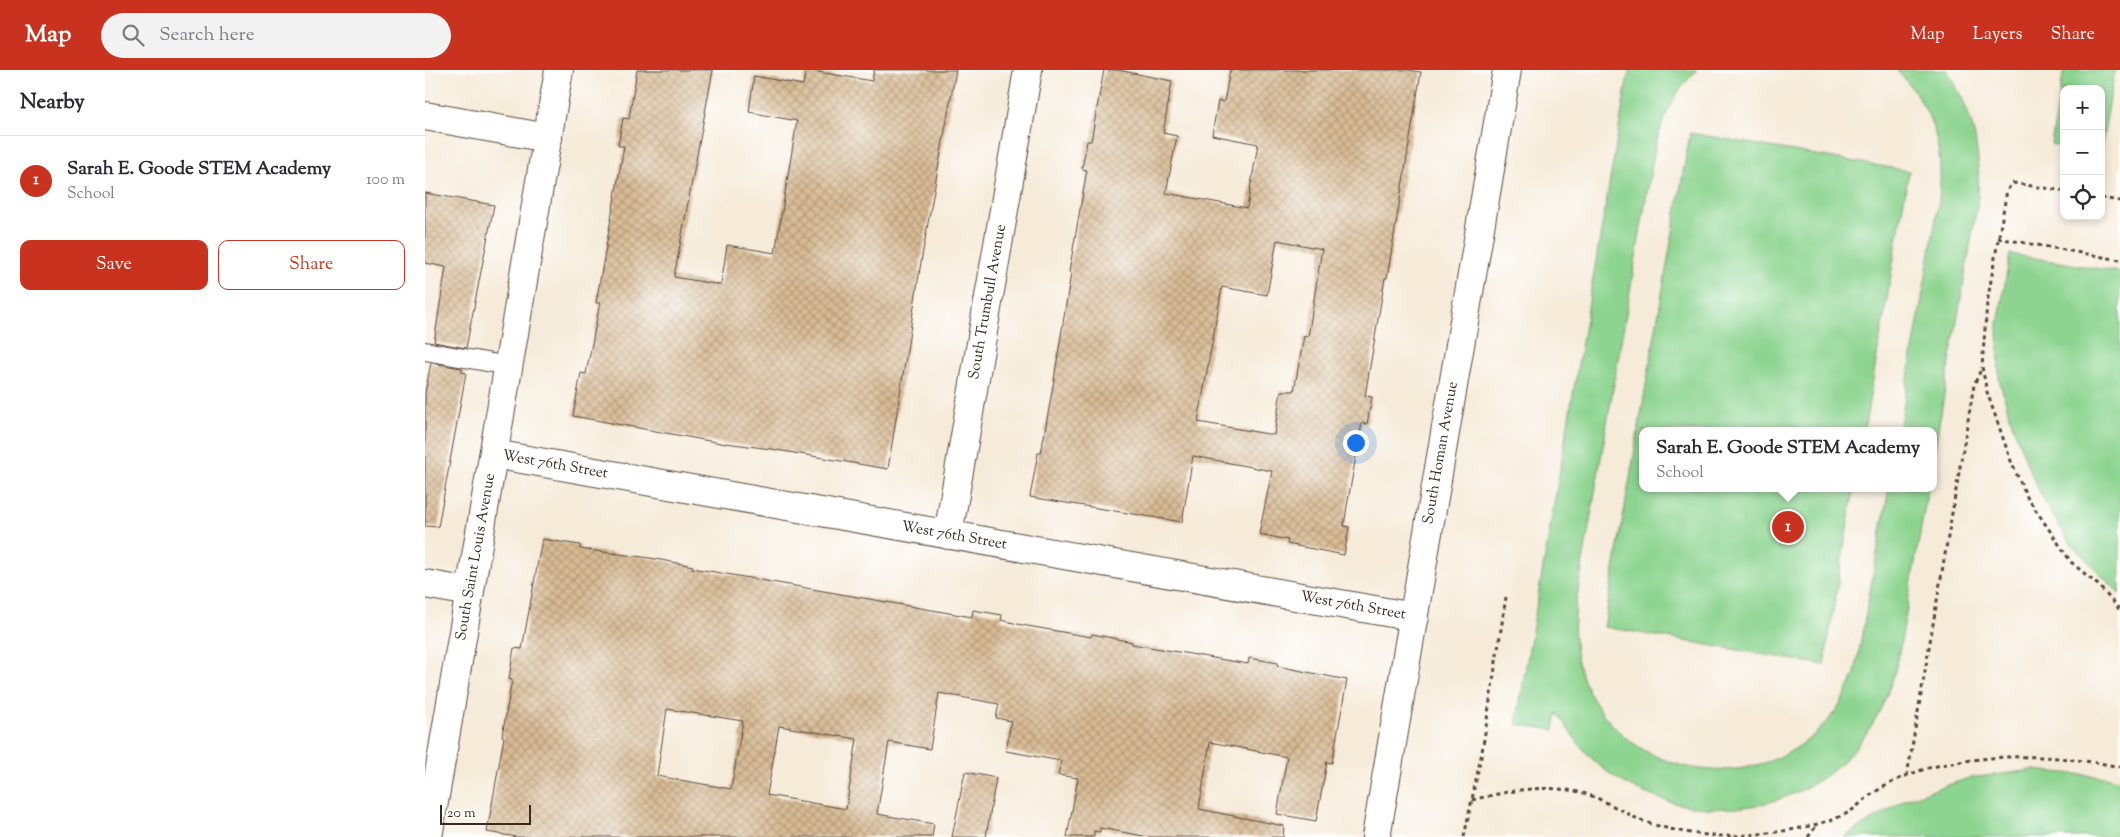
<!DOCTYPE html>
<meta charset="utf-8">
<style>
body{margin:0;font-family:"Sorts Mill Goudy",serif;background:#f2f2f3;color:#2b2b33}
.controls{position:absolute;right:15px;top:15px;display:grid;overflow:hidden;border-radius:10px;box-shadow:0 2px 8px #0003}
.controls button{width:45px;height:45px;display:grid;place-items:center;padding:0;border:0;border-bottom:1px solid #e1e1e2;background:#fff;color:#2b2b33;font:25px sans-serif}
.scale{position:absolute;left:15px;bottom:12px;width:91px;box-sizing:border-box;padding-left:5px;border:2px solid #3b2a1e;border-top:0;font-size:14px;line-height:18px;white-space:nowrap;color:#3b2a1e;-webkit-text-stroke:4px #fff;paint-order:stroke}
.you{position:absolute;left:930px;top:372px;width:18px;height:18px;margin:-12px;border:4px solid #fff;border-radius:50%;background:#1a73e8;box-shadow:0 0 0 8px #1a73e833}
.badge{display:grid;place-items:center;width:32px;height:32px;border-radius:50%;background:#c8321e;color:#fff;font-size:16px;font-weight:700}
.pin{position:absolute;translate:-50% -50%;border:2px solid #fff;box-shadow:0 1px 5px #0006}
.popup{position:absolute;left:1214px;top:357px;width:298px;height:65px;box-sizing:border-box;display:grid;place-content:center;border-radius:10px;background:#fff;filter:drop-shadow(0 1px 4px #0005);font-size:16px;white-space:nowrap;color:#7c7c81}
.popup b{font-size:19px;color:#2b2b33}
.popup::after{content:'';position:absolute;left:50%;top:100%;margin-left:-10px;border:10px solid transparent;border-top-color:#fff}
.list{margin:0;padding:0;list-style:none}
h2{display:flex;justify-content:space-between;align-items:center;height:65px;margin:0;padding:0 20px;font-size:21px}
h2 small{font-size:16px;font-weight:400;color:#7c7c81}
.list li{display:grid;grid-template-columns:32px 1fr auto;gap:15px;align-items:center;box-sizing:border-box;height:90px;padding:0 20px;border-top:1px solid #e1e1e2}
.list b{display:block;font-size:19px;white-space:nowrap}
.list p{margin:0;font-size:16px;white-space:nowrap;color:#7c7c81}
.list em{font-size:16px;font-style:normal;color:#7c7c81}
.actions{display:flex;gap:10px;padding:15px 20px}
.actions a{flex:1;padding:11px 0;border:1px solid #c8321e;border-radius:10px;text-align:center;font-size:18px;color:#c8321e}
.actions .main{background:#c8321e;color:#fff}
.icon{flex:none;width:28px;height:28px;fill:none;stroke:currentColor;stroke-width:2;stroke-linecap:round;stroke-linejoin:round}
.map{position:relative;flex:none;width:1695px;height:767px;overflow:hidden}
header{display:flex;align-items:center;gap:30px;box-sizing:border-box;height:70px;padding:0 25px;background:#c8321e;color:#fff}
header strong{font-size:24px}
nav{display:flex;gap:28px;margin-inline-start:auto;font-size:18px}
.search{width:350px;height:45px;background:#f2f2f3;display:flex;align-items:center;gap:12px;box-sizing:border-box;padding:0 18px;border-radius:28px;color:#7c7c81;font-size:19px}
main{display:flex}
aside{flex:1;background:#fff}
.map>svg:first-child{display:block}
.green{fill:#8cd48f;stroke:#647f56}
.building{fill:url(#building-cross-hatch);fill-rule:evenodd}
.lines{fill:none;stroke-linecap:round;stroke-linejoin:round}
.service-casing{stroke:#57473a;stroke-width:20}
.minor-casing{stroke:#57473a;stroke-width:30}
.path{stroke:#57473a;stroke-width:3;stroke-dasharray:4 4;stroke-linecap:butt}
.service{stroke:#fff;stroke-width:18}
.minor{stroke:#fff;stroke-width:28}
.labels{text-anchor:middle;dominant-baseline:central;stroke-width:4;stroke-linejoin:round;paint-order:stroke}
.street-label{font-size:15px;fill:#3b2a1e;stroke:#fff}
</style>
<header>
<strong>Map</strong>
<div class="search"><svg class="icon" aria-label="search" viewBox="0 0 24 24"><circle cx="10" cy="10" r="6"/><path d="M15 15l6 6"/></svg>Search here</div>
<nav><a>Map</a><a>Layers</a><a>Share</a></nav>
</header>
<main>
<aside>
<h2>Nearby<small></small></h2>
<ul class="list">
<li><span class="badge">1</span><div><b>Sarah E. Goode STEM Academy</b><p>School</p></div><em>100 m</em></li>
</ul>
<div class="actions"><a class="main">Save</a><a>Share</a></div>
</aside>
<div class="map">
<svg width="1695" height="767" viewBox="0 0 1695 767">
<defs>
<pattern id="building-cross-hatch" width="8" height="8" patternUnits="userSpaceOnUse" patternTransform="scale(1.25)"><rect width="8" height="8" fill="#d9bc95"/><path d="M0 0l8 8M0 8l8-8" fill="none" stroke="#b19979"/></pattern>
</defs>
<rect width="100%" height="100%" fill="#fff"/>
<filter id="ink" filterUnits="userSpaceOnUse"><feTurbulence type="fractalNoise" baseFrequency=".02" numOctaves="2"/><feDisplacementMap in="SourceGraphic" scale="10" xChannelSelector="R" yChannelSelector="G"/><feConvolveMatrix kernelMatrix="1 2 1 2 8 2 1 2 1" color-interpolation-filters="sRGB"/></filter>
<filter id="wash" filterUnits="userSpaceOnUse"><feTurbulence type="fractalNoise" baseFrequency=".0096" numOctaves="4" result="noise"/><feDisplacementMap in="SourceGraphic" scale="20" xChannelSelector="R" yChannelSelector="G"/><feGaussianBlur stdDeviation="1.12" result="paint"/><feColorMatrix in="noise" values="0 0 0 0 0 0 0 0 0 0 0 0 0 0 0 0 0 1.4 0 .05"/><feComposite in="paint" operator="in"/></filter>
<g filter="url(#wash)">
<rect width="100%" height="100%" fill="#f6ebd9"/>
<g class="green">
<path d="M1204 0H1272C1249 22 1238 47 1230 77L1151 532C1149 555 1148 577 1155 599 1189 711 1339 736 1409 643 1418 631 1424 617 1430 603L1464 418H1503L1473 589C1466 617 1457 642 1440 665 1382 749 1264 760 1184 703 1162 688 1147 665 1132 643L1129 660 1091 654Z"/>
<path d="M1471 0H1522C1550 46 1557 82 1552 136L1508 388V361H1474L1514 130C1519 77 1509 38 1471 0Z"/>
<path d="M1639 0H1690L1676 80V19H1639V76L1626 74Z"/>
<path d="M1265 63 1484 101 1439 361H1218V418H1429L1399 595 1179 557Z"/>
<path d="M1585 184 1695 202V524L1646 474 1622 437 1603 397 1587 353 1574 309 1573 254Z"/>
<path d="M1609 700 1681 707 1695 711V767H1419L1481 729 1544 708Z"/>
</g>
<g id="blocks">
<g class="building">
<path d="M212 0H288L249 207 296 215 302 175 350 183 372 51 324 42 329 6 378 15 381 0 447 11 449 0H531L497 186 463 399 346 379 301 373V374L148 346 156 303 161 304 175 233H171L199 76H193L198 48 204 49Z"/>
<path d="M679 0H693L747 11 738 63 752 66 741 123 822 138 833 74 787 65 793 31 799 32 805 0H983L996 2 962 208H960L940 326 947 327 942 354 937 353 922 436 919 456 924 457 919 485 862 474 863 470 834 464 847 401 768 386 757 452 605 427 613 383H616L628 316 646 203 644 202 662 100 657 99 662 71H666ZM852 170 897 179 883 267 879 266 869 321H856L849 365 773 352 797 217 842 225Z"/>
<path d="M0 123 69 135 41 278 9 272 21 197 0 193Z"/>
<path d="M6 293 37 298V302L41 303 13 457 0 456V323Z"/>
<path d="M117 469 155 475V479L225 488 268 496 267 498 547 547 548 540 577 545 576 550 597 555 666 567 667 564 707 572V574L823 594 824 588 853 593 852 596 922 610 907 693 902 692 891 751 852 744 862 687 785 672 774 739 859 756 858 767H724L675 758V762L669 761V767H642L653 708 633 705 636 691 581 681 586 651 571 648 574 634 514 623 505 679 464 672 452 744 509 754 507 767H92L62 762 79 667 77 666 87 610 84 609 89 578 97 579ZM242 639 318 651 306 719 232 706ZM354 656 432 669 421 739 342 725Z"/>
<path d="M540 702 571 708 561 767H527Z"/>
</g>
</g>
</g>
<g filter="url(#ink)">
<use href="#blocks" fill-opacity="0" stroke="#57473a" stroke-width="1"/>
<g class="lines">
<defs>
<path id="service" d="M0 281 84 296"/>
<g id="minor">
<path d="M0 46 123 68"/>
<path d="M69 384 989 547"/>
<path d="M523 465 603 0"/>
<path d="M0 514 45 522"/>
<path d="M3 767 134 0"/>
<path d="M951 767 1082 0"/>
</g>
</defs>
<use href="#service" class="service-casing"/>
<use href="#minor" class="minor-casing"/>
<g class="path">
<path d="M1639 121 1588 113 1582 120 1562 233 1557 297 1562 322 1587 394 1602 427 1646 492 1673 515 1695 540"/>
<path d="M1676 128 1695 131"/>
<path d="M1573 168 1695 190"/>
<path d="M1482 706 1549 315 1557 297"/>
<path d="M1047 730C1083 721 1117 714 1154 722 1175 727 1194 740 1213 749 1238 760 1281 767 1309 766 1342 764 1398 758 1426 741 1434 735 1441 728 1450 722 1464 713 1481 705 1497 700 1509 696 1522 694 1534 692 1588 683 1641 686 1695 697"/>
<path d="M1039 767 1057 682 1081 527"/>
<path d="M1383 767 1392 755"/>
</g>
<use href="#service" class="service"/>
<use href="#minor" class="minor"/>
</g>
</g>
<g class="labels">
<g class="street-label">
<text transform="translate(563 232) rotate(-80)">South Trumbull Avenue</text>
<text transform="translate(1016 383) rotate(-80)">South Homan Avenue</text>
<text transform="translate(130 395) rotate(10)">West 76th Street</text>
<text transform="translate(529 466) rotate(10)">West 76th Street</text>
<text transform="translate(51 487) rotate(-80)">South Saint Louis Avenue</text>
<text transform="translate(928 536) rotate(10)">West 76th Street</text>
</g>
</g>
</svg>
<div class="controls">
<button>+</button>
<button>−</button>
<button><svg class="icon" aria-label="locate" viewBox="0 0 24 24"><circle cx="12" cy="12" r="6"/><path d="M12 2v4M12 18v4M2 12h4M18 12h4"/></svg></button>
</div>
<div class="scale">20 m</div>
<div class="you"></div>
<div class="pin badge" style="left:1363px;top:457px">1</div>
<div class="popup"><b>Sarah E. Goode STEM Academy</b>School</div>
</div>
</main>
